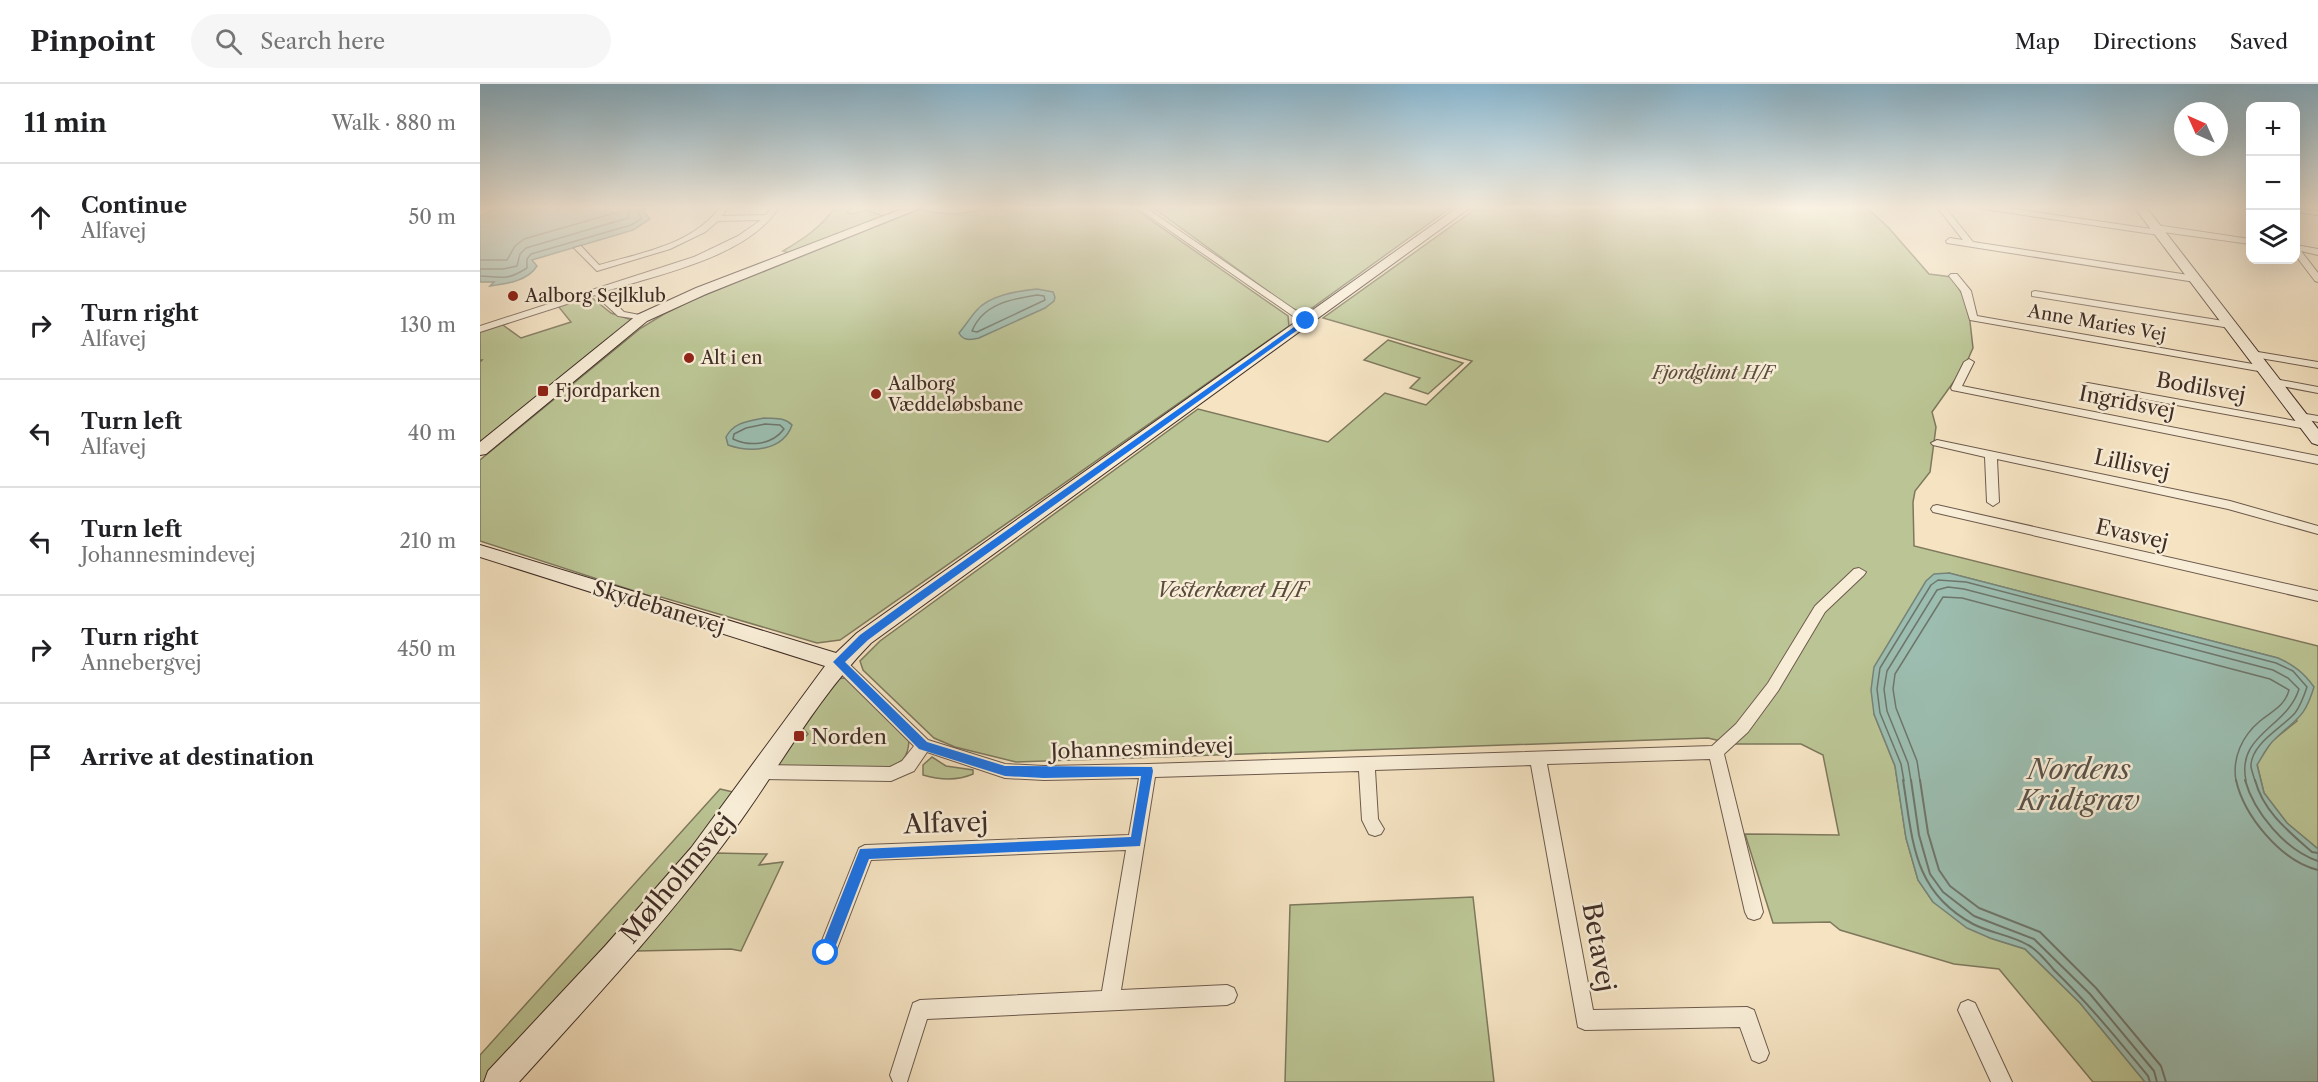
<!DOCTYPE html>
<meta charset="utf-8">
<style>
body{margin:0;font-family:"Libre Caslon Text",serif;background:#f6f6f6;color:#202124}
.controls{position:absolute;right:18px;top:18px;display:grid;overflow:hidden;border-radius:12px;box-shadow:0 6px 24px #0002}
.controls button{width:54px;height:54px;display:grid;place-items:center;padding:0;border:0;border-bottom:2px solid #e0e0e0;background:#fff;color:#202124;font:30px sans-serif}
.compass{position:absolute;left:1694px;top:18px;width:54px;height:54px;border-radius:50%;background:#fff;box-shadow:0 6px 24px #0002;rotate:315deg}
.stop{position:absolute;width:18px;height:18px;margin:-14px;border:4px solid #1a73e8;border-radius:50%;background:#fff}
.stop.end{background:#1a73e8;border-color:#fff;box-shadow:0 2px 6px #0008}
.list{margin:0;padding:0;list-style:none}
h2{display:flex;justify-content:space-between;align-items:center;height:78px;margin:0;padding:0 24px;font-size:26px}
h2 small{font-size:20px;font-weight:400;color:#757577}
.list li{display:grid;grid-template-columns:39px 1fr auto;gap:18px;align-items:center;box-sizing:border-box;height:108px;padding:0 24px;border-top:2px solid #e0e0e0}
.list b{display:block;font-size:22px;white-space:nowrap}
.list p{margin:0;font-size:20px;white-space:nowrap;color:#757577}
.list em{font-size:20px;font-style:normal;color:#757577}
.icon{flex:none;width:33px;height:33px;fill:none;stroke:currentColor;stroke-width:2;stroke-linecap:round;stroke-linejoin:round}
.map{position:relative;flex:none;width:1838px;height:998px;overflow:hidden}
header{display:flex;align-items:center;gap:36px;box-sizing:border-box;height:84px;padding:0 30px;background:#fff;border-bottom:2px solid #e0e0e0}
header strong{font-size:28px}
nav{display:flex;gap:33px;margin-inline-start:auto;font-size:21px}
.search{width:420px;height:54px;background:#f6f6f6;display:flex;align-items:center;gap:15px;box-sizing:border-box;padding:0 21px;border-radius:33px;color:#757577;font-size:22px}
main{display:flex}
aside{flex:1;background:#fff}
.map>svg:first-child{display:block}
.green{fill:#bbc494;stroke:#7e785d;stroke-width:1.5}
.water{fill:#9cbeb1;stroke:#778479;stroke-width:1.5}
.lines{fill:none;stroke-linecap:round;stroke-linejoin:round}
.shore-far1{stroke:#6e766c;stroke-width:1.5}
.shore{stroke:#6e766c;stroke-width:2}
.street-casing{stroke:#6d5a4d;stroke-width:2}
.secondary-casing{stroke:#402d26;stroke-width:2}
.street{fill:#f8edd7;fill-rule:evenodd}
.secondary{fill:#f8edd7;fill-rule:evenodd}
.route{fill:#1a73e8}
.poi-dot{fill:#8f2418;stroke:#f8edd7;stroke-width:2}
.labels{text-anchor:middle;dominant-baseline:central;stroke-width:5;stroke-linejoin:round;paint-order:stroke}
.far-poi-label{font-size:18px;fill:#402d26;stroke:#f8edd7;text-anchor:start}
.far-street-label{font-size:18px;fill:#402d26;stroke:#f8edd7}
.far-park-label{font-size:18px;font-style:italic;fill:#594b3c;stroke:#f8edd7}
.street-label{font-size:21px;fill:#402d26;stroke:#f8edd7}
.park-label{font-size:21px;font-style:italic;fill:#594b3c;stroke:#f8edd7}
.poi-label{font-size:21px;fill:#402d26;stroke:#f8edd7;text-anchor:start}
.near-street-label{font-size:26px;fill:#402d26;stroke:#f8edd7}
.near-water-label{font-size:27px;font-style:italic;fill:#575149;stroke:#f8edd7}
</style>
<header>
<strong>Pinpoint</strong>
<div class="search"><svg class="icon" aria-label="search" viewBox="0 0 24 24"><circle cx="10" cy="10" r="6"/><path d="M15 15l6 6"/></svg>Search here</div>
<nav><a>Map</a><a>Directions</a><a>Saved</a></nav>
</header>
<main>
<aside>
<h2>11 min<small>Walk · 880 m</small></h2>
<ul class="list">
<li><svg class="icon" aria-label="ahead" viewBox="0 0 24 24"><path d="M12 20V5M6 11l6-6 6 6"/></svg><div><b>Continue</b><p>Alfavej</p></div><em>50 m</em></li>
<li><svg class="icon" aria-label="right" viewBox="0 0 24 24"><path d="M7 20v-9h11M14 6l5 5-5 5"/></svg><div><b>Turn right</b><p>Alfavej</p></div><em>130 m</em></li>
<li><svg class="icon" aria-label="left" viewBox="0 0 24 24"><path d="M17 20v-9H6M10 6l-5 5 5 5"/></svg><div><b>Turn left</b><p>Alfavej</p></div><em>40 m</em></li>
<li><svg class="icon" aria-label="left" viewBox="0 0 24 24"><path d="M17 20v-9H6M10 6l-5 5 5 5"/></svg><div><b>Turn left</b><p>Johannesmindevej</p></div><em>210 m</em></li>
<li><svg class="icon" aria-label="right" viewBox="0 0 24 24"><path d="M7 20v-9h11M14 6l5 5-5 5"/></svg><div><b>Turn right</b><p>Annebergvej</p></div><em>450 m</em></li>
<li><svg class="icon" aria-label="arrive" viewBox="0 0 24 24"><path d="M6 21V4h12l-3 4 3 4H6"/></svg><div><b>Arrive at destination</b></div></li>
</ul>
</aside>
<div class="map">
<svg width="1838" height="998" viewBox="0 0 1838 998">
<rect width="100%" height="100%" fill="#f5e3c2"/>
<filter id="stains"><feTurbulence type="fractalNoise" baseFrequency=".00333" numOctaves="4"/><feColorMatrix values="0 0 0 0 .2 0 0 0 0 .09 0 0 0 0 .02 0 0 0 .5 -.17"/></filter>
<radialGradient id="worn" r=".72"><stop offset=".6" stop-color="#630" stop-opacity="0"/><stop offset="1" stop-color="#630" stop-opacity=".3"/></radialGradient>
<g class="green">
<path d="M355 123H372L367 129 373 130 387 126 403 132 309 169 303 167C323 155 342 143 355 123Z"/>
<path d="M513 123H652L808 232 809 242 360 556 337 559 181 513 179 515 0 457V376L161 244 184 230 210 217 440 125C471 133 483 130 513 123Z"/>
<path d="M672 123H972L832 224 821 228 811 224Z"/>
<path d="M998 123H1386L1408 143 1449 190 1472 193 1488 220 1493 264 1485 282 1452 328 1456 343 1450 388 1435 407 1433 418 1434 462 1838 562V765L1807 739 1784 709 1777 680 1792 657 1817 637 1798 574 1469 489 1394 630 1415 682 1426 754 1438 796 1453 818 1510 854 1545 865 1600 919 1665 998H1613L1519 885 1474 880 1360 846 1350 838 1293 839 1265 750 1359 751 1343 671 1321 660H1253L1228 654 536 678 475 663 454 654 383 586 380 577 400 557 718 325 848 358 905 309 946 321 992 277 843 234Z"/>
<path d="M111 213 131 229 152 236 0 358V278L2 276H0V247L20 239 41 254 91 238 78 222Z"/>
<path d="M908 256 983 279 948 310 930 304 940 294 884 276Z"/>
<path d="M364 594 369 595 429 657C428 674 422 679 407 685L296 683 314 656 324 654 328 650 322 643 357 595Z"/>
<path d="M452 673 466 682 493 686V690C477 697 460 696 443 691V681Z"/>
<path d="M240 705 253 708 218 756 5 998H0V971Z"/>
<path d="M234 769 287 770 279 781 303 778 261 867 251 865 157 867Z"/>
<path d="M993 813 1014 998H805L810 821Z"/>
</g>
<g class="water">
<path d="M20 123H168L162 125 170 135 153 146 52 176 57 182C48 197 26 200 10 202L14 198H0V132Z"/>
<path d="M557 205 573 208 575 213 574 217 565 224 499 254C491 256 483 257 479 249 485 242 490 234 496 227 509 211 538 207 557 205Z"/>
<path d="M284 334C295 335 305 333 312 341 303 367 271 369 248 361L246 353C254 338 269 337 284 334Z"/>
<path d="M1469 489 1798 574C1814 581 1824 589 1834 603 1824 636 1816 634 1794 656 1787 662 1782 673 1777 681L1784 709 1807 739 1838 765V998H1665L1600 919 1545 865 1510 854 1487 844 1453 818 1438 796 1426 754 1415 682 1394 630 1391 606 1394 583 1446 497 1454 490Z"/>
</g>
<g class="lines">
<g class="shore-far1">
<path d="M0 176H27L35 162 44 155 138 128 141 123"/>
<path d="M0 185H23L37 182 40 170 46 164 148 134 150 123"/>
<path d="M0 192C22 193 27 197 47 184V175L51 170 151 141 161 135 157 123"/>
<path d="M557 211 564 212 565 216 497 248 492 247C503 220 531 215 557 211Z"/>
<path d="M285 340 300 341 304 345C292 361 270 363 253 355L254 350 266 344Z"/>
<path d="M1424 697 1421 680 1400 629 1397 605 1400 584 1451 501 1458 496 1486 498 1796 579 1813 587 1827 603C1824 612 1821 621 1815 629 1802 644 1770 660 1771 683 1772 688 1774 693 1775 697"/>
<path d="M1431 697 1428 679 1407 627 1404 605 1407 587 1457 506 1468 503 1484 505 1793 586 1808 594 1819 605C1807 644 1756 650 1766 697"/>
<path d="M1440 697 1437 677 1416 624 1413 605 1415 590 1463 513 1482 514 1790 595 1809 606C1805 622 1792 627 1780 637 1762 652 1752 674 1756 697"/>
</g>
<g class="shore">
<path d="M1423 696C1433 756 1432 807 1493 840 1510 849 1531 851 1548 861 1558 866 1567 878 1574 886 1608 919 1638 956 1668 992L1670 998"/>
<path d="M1431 696 1439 751 1450 790 1463 808 1494 832 1554 855 1610 910 1674 987 1677 998"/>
<path d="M1440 696 1448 749 1459 786 1470 802 1499 824 1560 848 1616 904 1681 982 1686 998"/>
<path d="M1756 696C1764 732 1801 777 1838 786"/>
<path d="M1765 696C1774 728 1805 766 1838 777"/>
<path d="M1775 696C1783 727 1808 747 1832 768L1838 769"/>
</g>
<defs>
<g id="street">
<path d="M240 123H248L242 132 286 131 291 123H299C269 173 176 191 123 208L144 228 165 232V236L138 232 115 211 0 248V242L214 173 258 152 281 136 238 137 225 148 190 165 117 187 94 164 101 162 119 181C161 169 214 160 240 123Z"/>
<path d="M656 123H665L831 237 823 239Z"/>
<path d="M1457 123H1465L1493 158 1715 192 1720 195 1715 198 1467 159 1466 157 1470 154 1483 156Z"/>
<path d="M1500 123H1519L1672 145 1676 141 1770 155V160L1683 148 1679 151 1504 125Z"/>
<path d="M1816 124 1838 127V131L1816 128Z"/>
<path d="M1816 161 1838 165V171L1821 167 1838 189V198L1835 197 1816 172Z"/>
<path d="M1471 190H1477L1491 207 1497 232 1784 282 1789 285 1784 288 1490 236 1481 207 1469 192Z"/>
<path d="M1555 207 1750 238 1755 241 1750 244 1552 212V208Z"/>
<path d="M1772 267 1838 278V284L1768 272 1767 270Z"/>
<path d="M1489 275 1494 278 1482 302 1838 372V380L1472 306 1471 304 1484 278Z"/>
<path d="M1795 295 1838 303V309L1791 300 1790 298Z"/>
<path d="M1608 299 1827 339 1833 342 1827 345 1604 304V300Z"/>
<path d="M1820 329 1838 332V338L1816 334V330Z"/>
<path d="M1457 356 1750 417 1838 442V450L1748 425 1517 375 1519 418 1513 422 1507 418 1505 373 1453 361 1451 359Z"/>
<path d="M1457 421 1838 507V517L1453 428 1451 425 1453 422Z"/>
<path d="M1379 484 1386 488 1384 491 1345 528 1298 607 1268 648 1244 670 1283 828 1280 834 1274 836 1268 834 1265 828 1230 675 1067 680 1113 926 1267 923 1274 926 1289 969 1286 976 1279 979 1272 976 1260 943 1105 946 1098 943 1051 681 895 686 898 735 904 745 901 750 895 752 889 750 882 736 879 687 675 693 641 906 747 901 754 904 757 911 754 918 747 921 447 935 427 998H413L410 991 433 919 440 916 622 907 646 766 391 776 353 875 346 878 339 875 337 869 379 764 385 761 649 751 659 694 564 696 525 694 447 668 434 687 411 697 280 695 274 693 272 688 274 683 280 681 410 683 422 677 434 662 353 582 351 578 353 574H363L448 656 525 680 564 682 668 680 1232 662 1256 640 1288 599 1335 522 1374 485Z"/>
<path d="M1488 916 1495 919 1532 998H1511L1478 926 1481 919Z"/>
</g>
<g id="secondary">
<path d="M427 123H443L226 210 167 237 6 370 0 371V358L157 231 216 204Z"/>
<path d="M978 123H991L391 559C336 615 300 683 254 746 189 835 113 916 39 998H4L8 987 126 861 211 764 345 582 0 473V461L356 569 377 549Z"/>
<path d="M1654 123H1666L1838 345V361L1832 359Z"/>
</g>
</defs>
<use href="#street" class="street-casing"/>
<use href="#secondary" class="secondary-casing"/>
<use href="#street" class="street"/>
<use href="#secondary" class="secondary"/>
</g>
<linearGradient id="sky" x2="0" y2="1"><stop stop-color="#89b8d2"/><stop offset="0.47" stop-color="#faf2e4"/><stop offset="1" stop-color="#faf2e4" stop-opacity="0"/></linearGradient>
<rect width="1838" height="262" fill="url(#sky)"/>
<path class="route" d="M824 236 830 237 434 522 388 556 365 578 447 658 525 682 672 683 673 687 660 762 389 775 351 874 346 875 341 874 339 869 380 765 651 753 661 692 564 694 525 692 439 665 353 578 380 551 427 517Z"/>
<g class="poi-dot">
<circle cx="33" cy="212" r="6"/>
<circle cx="209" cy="274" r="6"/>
<rect x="57" y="301" width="12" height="12" rx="3"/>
<circle cx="396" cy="310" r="6"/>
<rect x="313" y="646" width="12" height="12" rx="3"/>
</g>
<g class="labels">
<g class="far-poi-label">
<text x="45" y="212">Aalborg Sejlklub</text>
<text x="221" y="274">Alt i en</text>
<text x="408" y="300">Aalborg<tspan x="408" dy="21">Væddeløbsbane</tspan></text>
<text x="75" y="307">Fjordparken</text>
</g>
<g class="far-street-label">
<text transform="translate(1617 239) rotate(10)">Anne Maries Vej</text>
</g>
<g class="far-park-label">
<text x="1233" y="289">Fjordglimt H/F</text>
</g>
<g class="street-label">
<text transform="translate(1721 303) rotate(10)">Bodilsvej</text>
<text transform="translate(1647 318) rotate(11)">Ingridsvej</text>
<text transform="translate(1652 380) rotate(12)">Lillisvej</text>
<text transform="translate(1652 450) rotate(13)">Evasvej</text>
<text transform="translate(179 523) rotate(17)">Skydebanevej</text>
<text transform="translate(662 664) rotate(-2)">Johannesmindevej</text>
</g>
<g class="park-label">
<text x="752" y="505">Vesterkæret H/F</text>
</g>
<g class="poi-label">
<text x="331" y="652">Norden</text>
</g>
<g class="near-street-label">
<text transform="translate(466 739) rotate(-2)">Alfavej</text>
<text transform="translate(197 794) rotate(-50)">Mølholmsvej</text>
<text transform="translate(1119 863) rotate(80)">Betavej</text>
</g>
<g class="near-water-label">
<text x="1599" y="685">Nordens<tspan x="1599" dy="31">Kridtgrav</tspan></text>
</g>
</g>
<rect width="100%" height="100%" filter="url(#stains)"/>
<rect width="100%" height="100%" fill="url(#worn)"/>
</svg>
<div class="controls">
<button>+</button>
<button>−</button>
<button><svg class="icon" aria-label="layers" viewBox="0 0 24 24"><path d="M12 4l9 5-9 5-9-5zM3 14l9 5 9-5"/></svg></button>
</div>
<svg class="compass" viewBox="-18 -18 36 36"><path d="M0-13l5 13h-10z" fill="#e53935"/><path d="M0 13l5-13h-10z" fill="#757577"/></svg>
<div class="stop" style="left:346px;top:869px"></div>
<div class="stop end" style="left:826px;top:237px"></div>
</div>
</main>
